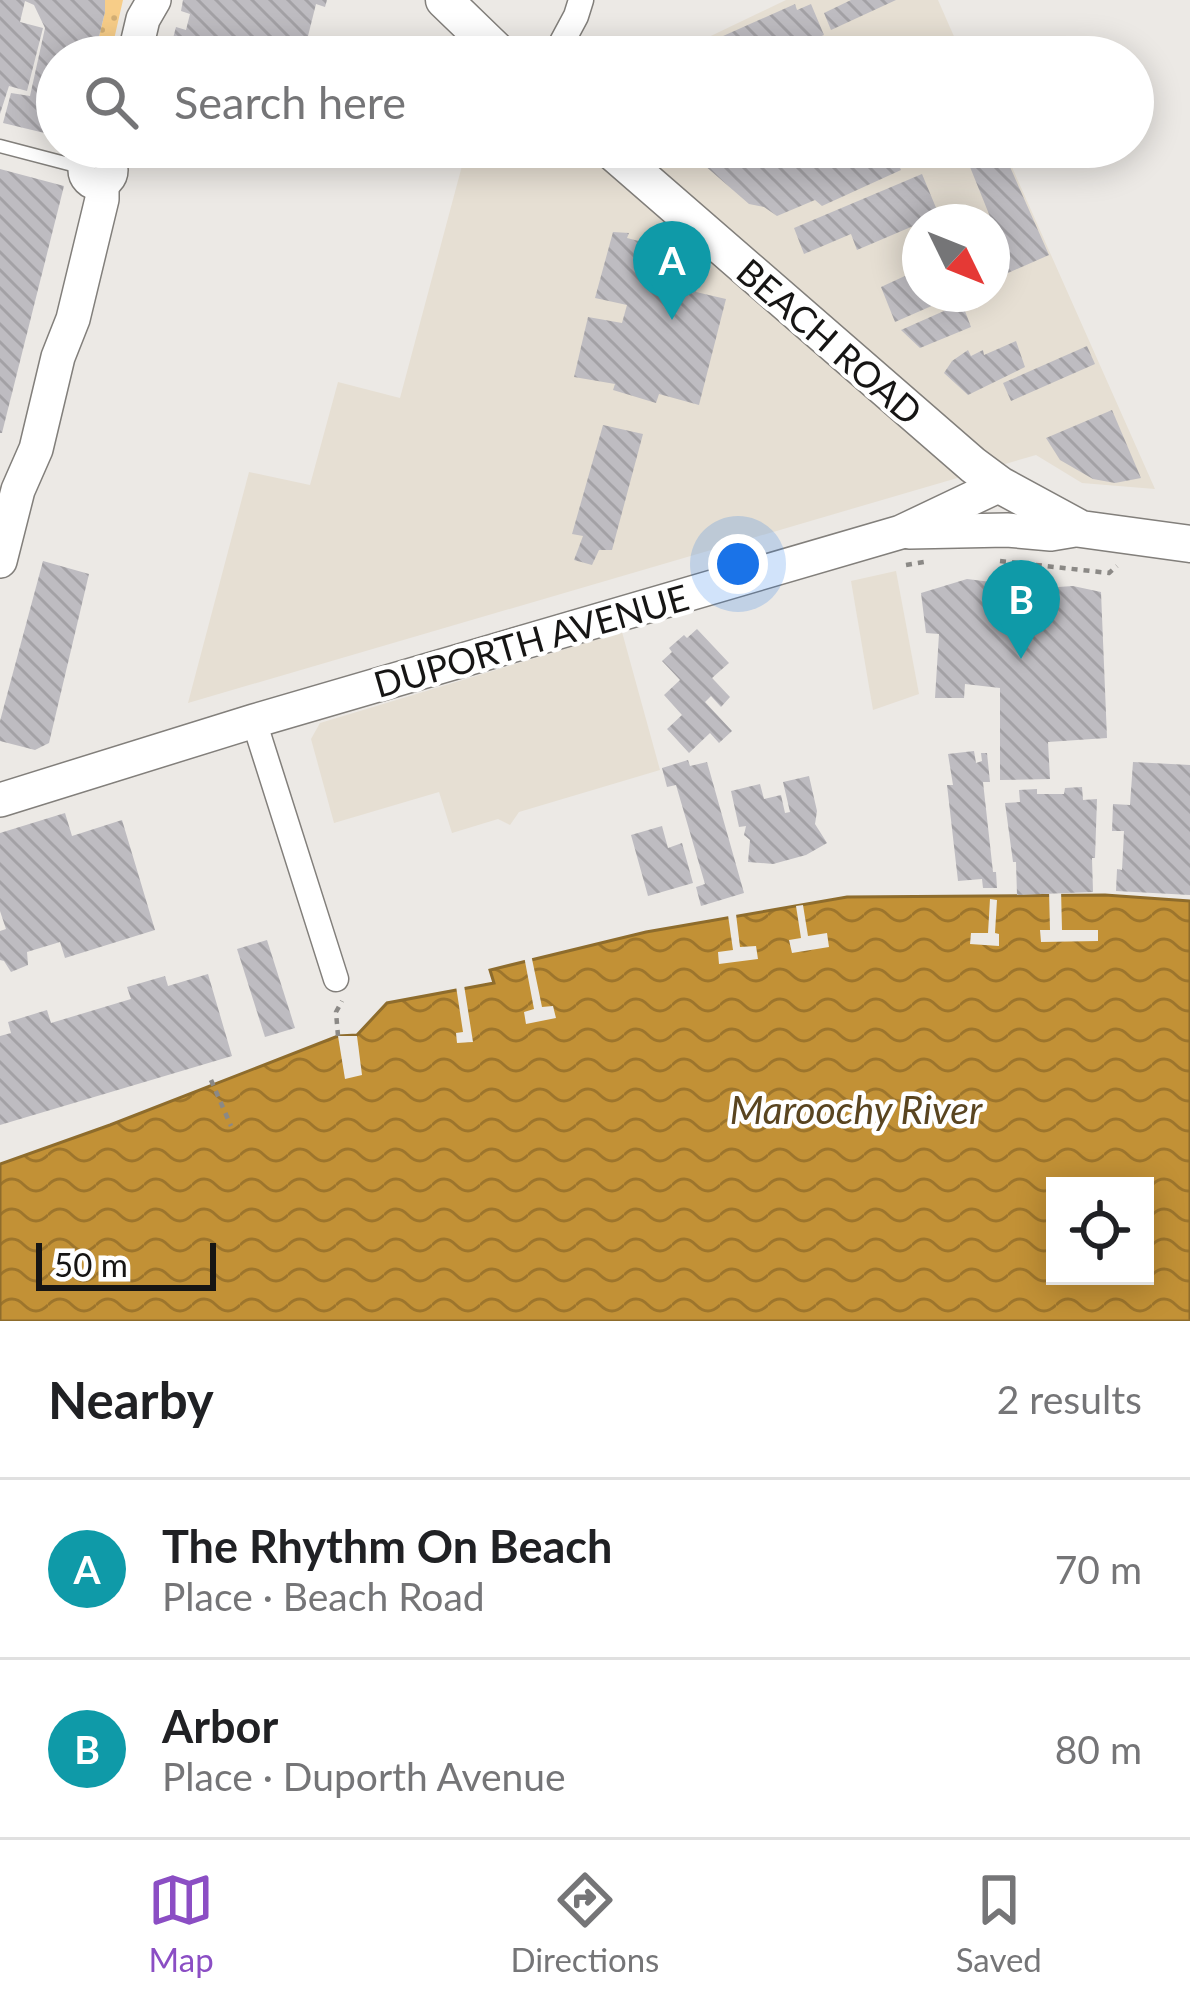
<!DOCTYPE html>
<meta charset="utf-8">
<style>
body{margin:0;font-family:Lato,sans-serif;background:#f6f6f6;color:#202124}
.controls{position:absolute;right:36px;bottom:36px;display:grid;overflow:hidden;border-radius:0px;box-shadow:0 6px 30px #0003}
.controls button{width:108px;height:108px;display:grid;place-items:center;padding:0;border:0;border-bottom:3px solid #e0e0e0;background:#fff;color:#202124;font:60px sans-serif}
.compass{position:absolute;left:902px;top:204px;width:108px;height:108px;border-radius:50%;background:#fff;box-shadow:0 6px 30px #0003;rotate:133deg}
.scale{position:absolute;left:36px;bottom:30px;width:180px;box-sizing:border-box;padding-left:12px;border:6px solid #161514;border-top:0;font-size:33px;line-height:42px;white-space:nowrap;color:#161514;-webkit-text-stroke:9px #fff;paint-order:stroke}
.you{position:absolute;left:738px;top:564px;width:42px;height:42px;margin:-30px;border:9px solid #fff;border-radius:50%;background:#1a73e8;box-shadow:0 0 0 18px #1a73e833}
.badge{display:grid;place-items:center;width:78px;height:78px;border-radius:50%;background:#8b4ec4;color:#fff;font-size:39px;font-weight:700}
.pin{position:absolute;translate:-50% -99px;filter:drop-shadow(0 3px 6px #0008)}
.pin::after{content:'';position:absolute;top:63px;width:42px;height:36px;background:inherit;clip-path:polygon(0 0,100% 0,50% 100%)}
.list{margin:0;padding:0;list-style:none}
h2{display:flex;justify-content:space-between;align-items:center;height:156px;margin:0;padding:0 48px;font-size:51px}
h2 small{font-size:39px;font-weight:400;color:#757577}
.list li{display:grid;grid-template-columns:78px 1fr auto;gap:36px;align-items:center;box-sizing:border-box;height:180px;padding:0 48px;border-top:3px solid #e0e0e0}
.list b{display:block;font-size:45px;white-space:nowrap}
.list p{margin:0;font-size:39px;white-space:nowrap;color:#757577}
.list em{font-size:39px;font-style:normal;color:#757577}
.icon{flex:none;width:66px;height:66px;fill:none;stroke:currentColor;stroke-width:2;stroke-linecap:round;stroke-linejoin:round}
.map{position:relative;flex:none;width:1190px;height:1321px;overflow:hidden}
.search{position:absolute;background:#fff;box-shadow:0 6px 30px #0003;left:36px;right:36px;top:36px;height:132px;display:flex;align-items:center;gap:30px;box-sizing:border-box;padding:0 42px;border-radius:66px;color:#757577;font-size:45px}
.sheet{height:516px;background:#fff}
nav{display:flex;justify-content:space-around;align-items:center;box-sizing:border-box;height:168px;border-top:3px solid #e0e0e0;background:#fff;font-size:33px;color:#757577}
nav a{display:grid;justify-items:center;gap:6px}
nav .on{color:#8b4ec4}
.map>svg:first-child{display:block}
.built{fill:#e6dfd3;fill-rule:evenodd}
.grass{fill:url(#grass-dots)}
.water{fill:url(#water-waves);stroke:#8e6c2c;stroke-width:3;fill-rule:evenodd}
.pier{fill:#ece9e5}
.building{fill:url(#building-back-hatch)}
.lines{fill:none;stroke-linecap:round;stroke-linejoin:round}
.lane-casing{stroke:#827f7b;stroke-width:15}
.street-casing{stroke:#827f7b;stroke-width:27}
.secondary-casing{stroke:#827f7b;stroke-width:36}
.primary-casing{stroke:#827f7b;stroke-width:39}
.path{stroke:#8b8986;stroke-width:4.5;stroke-dasharray:6 6;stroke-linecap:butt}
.lane{stroke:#fff;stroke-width:12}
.street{stroke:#fff;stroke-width:24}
.secondary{stroke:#fff;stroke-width:33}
.primary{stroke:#fff;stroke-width:36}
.labels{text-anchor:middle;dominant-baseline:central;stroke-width:9;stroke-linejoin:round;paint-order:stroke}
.street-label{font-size:36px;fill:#161514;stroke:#fff}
.water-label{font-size:39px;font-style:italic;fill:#5a4520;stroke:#fff}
</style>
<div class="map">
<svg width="1190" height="1321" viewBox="0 0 1190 1321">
<defs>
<pattern id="grass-dots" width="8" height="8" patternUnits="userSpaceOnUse" patternTransform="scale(3)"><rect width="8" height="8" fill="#f7cd88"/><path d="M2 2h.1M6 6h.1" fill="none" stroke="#d3af74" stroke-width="1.8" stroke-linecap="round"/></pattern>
<pattern id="water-waves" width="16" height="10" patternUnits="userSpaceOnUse" patternTransform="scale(3)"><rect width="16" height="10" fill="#c29136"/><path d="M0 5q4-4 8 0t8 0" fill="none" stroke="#9d752c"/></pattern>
<pattern id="building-back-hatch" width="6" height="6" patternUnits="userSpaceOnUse" patternTransform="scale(3)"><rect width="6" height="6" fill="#bebcc1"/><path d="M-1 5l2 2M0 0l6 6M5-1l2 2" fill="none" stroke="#a3a1a5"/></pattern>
</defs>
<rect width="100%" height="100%" fill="#ece9e5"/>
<g class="built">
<path d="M786 0H938L963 57H667Z"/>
<path d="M467 147H1003L1155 489 1082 483 1036 455 188 703 249 472 310 485 338 382 400 398ZM920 222H992V294H920Z"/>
<path d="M896 571 919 694 873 710 851 581Z"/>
<path d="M622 632 660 770 519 812 510 825 498 819 452 833 439 792 334 823 311 739 320 723Z"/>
</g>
<path class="grass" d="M105 0H123L110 57H94L105 12Z"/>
<path class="water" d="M1105 895 1190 901V1321H0V1164L110 1125 338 1036 357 1035 387 1003 494 983 490 970 646 932 847 897ZM1055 1186H1145V1276H1055Z"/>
<g class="pier">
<path d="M1061 889 1062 930H1098V941L1041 942 1040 930H1050L1049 890Z"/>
<path d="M990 899 997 900 995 933 999 934V946L970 944 971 933H988Z"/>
<path d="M803 905 808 936 827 933 829 947 792 953 789 940 801 938 796 906Z"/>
<path d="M736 914 740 947 756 946 758 959 719 964 718 952 733 950 728 915Z"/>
<path d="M531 954 542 1007 553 1006 556 1018 526 1024 524 1012 534 1009 524 956Z"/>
<path d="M464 985 473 1042 457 1043 456 1033 463 1032 456 986Z"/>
<path d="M338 1036H357L362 1075 345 1079Z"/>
</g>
<g class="building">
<path d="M0 0H105V12L94 57H57V136L3 123 11 93 30 96 45 28 34 5 25 1 20 22 43 28 27 91 9 86 0 114Z"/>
<path d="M183 0H327L325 7 316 4 304 52 298 57H168L176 27 186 30 190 14 181 11Z"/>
<path d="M851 0H896L831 30 824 13Z"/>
<path d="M795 4 797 10 811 4 824 35 774 57H686L685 53Z"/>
<path d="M721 147H891L901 170 822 206 815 200 777 216 764 207 749 204 696 158Z"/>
<path d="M1003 151 1049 255 992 280V236L997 234 970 167Z"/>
<path d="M0 169 64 186 2 433H0Z"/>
<path d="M922 174 939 215 857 250 851 234 804 254 794 228Z"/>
<path d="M613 232 629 233 627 238 650 244 648 254 674 260 671 268 701 275 696 292 726 299 699 405 659 394 656 403 613 390 615 384 574 377 588 317 622 323 627 305 595 298Z"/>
<path d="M920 269V294H959L895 322 881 287Z"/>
<path d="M962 303 971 327 920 348 901 330Z"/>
<path d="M1016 341 1025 367 968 395 944 373 952 361 968 350 971 356 983 350 984 355Z"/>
<path d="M1087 346 1095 364 1011 401 1003 383Z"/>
<path d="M1112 410 1141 478 1115 483 1093 479 1060 460 1046 438Z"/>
<path d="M603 425 643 434 612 550H599L592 565 574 560 583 536 572 534Z"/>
<path d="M43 561 89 574 49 743 35 750 0 741V721Z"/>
<path d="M967 579 999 583 1030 582 1044 588 1073 586 1101 592 1107 738 1048 742 1050 779 1000 780V688L965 684 964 698H935L939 634 926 633 921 593Z"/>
<path d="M697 629 729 663 712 678 730 697 721 707 711 696 705 702 732 731 719 743 710 733 689 753 667 729 682 715 664 695 680 680 662 661 672 652 669 648 684 635 687 638Z"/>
<path d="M974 751 976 763 982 761 981 753H987L990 782H983L993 872H996L997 888H983L982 879 958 881 947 785H953L948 754Z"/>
<path d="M688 760 690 766 707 762 744 893 701 906 696 887 705 884 676 785 667 787 662 768Z"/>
<path d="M1133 762 1190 765V895L1116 891 1117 869 1122 870 1124 831H1112L1113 804 1130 805Z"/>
<path d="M809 776 817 811 815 824 827 843 806 855 773 864 748 862 750 840 744 835 746 826 739 827 731 791 760 784 764 799 781 795 785 813 790 812 783 782Z"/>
<path d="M1082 787 1083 800 1097 799 1095 858H1092L1093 892 1017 895 1016 862H1013L1005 803 1020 802 1019 790 1037 789V794H1064L1065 788Z"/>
<path d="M65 813 72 836 122 820 155 930 65 958 60 942 27 952 28 965 11 972 4 961 0 960V931L6 929 0 911V833Z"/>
<path d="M662 826 668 848 682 843 693 883 648 896 631 835Z"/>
<path d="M267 940 295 1028 265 1037 237 949Z"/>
<path d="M208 974 232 1056 0 1125V1036L11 1033 8 1022 47 1010 51 1023 131 999 127 987 165 976 168 986Z"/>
</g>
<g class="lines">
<defs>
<path id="lane" d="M0 146 84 168"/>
<g id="street">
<path d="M554 57 576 16 581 0"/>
<path d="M254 721 336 979"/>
</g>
<g id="secondary">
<path d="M134 57 143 19 154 0"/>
<circle cx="98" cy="170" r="13"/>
<path d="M909 532 1007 530 1051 534 1081 529"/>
<path d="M0 561 18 490 36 449 58 357 73 319 102 199V183"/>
<path d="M0 800 254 721 901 532 1000 485"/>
</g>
<g id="primary">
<path d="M444 0 503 57"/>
<path d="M607 147 973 465 1000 485 1081 529 1190 544"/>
</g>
</defs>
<use href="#lane" class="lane-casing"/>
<use href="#street" class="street-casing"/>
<use href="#secondary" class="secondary-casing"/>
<use href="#primary" class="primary-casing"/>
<g class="path">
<path d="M1000 561 1109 573 1117 566"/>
<path d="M906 565 924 562"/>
<path d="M338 1036 336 1012 342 1001"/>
<path d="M211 1080 231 1126"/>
</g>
<use href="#lane" class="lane"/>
<use href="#street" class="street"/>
<use href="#secondary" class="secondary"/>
<use href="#primary" class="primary"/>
</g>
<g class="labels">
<g class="street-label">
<text transform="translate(830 341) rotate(41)">BEACH ROAD</text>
<text transform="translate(531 640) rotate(-16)">DUPORTH AVENUE</text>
</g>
<g class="water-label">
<text x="856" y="1109">Maroochy River</text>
</g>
</g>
</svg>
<div class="controls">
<button><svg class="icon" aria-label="locate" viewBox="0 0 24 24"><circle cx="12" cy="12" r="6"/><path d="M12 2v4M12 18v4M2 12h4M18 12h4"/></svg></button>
</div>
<svg class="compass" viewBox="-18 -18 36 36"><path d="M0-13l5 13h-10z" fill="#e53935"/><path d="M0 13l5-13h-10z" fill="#757577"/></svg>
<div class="scale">50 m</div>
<div class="you"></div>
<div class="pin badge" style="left:672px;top:320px;background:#0f9aa8">A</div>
<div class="pin badge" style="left:1021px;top:659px;background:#0f9aa8">B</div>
<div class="search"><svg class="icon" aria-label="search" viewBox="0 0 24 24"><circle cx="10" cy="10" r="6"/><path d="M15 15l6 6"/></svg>Search here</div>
</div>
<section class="sheet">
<h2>Nearby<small>2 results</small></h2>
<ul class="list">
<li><span class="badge" style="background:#0f9aa8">A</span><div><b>The Rhythm On Beach</b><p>Place · Beach Road</p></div><em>70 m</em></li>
<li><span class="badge" style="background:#0f9aa8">B</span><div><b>Arbor</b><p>Place · Duporth Avenue</p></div><em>80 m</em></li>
</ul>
</section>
<nav>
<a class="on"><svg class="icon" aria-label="map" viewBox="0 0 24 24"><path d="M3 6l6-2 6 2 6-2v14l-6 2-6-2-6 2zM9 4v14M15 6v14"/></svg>Map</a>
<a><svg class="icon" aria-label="directions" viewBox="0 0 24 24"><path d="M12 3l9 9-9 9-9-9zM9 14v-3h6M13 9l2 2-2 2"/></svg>Directions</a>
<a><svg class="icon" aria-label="saved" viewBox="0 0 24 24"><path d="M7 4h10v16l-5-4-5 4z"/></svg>Saved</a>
</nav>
